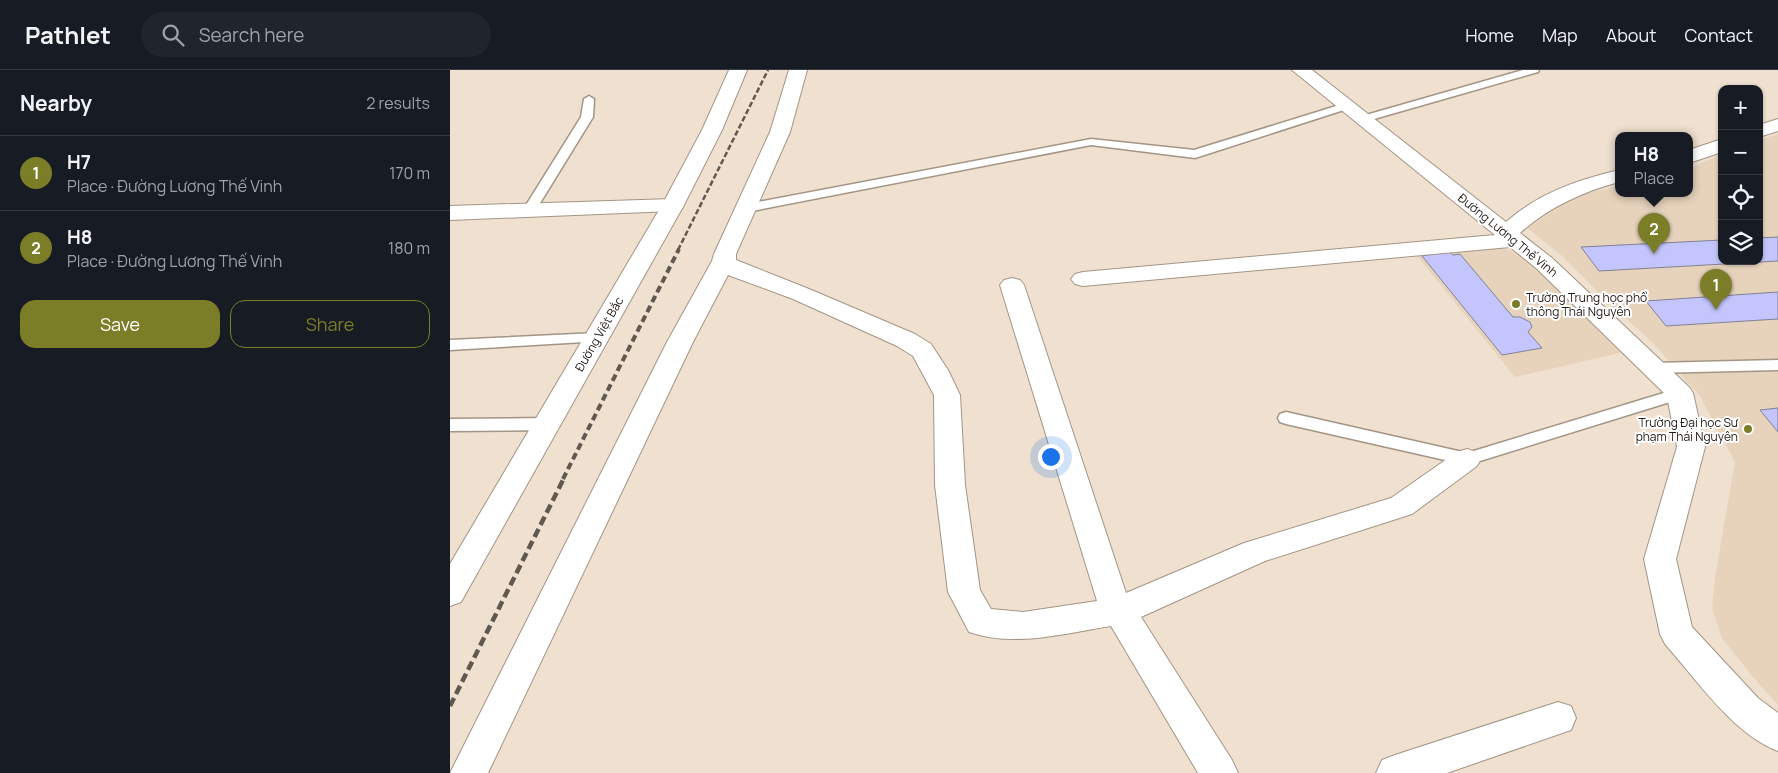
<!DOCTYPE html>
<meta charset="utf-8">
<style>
body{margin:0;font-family:Manrope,sans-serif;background:#20242c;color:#f1f3f6}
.controls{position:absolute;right:15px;top:15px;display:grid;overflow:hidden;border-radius:10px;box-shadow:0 1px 4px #0004}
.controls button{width:45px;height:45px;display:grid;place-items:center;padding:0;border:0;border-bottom:1px solid #363941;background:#171b24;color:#f1f3f6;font:25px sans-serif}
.you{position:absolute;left:600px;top:386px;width:18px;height:18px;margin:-12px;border:4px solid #fff;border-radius:50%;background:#1a73e8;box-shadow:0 0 0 8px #1a73e833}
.badge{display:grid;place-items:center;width:32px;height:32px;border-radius:50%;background:#7b7d27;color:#fff;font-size:16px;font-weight:700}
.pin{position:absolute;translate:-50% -41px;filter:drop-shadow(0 1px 2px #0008)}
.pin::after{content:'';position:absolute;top:26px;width:18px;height:15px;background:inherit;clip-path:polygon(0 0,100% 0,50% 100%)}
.popup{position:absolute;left:1165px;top:62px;width:78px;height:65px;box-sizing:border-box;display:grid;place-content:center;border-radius:10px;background:#171b24;filter:drop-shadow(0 1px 4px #0005);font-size:16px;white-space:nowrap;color:#9ea1a6}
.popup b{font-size:19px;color:#f1f3f6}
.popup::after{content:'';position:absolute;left:50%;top:100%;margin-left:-10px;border:10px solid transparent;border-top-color:#171b24}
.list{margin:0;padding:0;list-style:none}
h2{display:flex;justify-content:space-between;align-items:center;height:65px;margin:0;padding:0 20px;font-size:21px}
h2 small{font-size:16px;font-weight:400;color:#9ea1a6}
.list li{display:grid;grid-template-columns:32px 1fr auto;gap:15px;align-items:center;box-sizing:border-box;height:75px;padding:0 20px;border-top:1px solid #363941}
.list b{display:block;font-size:19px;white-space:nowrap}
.list p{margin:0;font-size:16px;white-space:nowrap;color:#9ea1a6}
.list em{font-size:16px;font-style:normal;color:#9ea1a6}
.actions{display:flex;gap:10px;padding:15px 20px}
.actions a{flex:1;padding:11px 0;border:1px solid #7b7d27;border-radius:15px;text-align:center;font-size:18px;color:#7b7d27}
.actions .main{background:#7b7d27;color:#fff}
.icon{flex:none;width:28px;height:28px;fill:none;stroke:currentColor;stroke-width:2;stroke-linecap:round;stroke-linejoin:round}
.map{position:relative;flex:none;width:1328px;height:703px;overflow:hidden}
header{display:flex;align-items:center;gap:30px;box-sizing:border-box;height:70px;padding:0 25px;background:#171b24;border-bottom:1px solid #363941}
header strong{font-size:24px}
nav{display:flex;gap:28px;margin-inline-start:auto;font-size:18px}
.search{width:350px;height:45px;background:#20242c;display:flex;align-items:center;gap:12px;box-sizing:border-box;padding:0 18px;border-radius:28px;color:#9ea1a6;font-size:19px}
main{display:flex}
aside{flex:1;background:#171b24}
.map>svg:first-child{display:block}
.built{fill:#e7d3bc}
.building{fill:#c3c5fc;stroke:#808193}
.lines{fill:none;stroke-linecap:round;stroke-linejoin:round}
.service-casing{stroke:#a39585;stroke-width:3}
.minor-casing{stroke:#a39585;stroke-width:2}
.tertiary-casing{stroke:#a39585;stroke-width:2}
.service{fill:#fff;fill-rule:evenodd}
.minor{fill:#fff;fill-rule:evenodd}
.tertiary{fill:#fff;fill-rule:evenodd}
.rail-far2{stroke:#61584f;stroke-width:2.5;stroke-dasharray:5.5 2.5;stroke-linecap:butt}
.rail-far1{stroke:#61584f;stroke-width:4;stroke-dasharray:7 4;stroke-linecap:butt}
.rail{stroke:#61584f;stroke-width:4.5;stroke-dasharray:9 4.5;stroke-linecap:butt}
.poi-dot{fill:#7b7d27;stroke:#fff;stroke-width:2}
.labels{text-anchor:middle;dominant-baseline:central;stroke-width:4;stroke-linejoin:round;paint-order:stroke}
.street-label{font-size:12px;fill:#201a15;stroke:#fff}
.poi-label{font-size:12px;fill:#201a15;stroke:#fff;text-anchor:start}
</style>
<header>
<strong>Pathlet</strong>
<div class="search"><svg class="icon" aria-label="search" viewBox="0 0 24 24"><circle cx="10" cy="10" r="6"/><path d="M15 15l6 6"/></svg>Search here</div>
<nav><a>Home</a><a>Map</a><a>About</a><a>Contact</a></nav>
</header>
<main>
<aside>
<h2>Nearby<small>2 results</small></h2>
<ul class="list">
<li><span class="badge">1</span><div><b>H7</b><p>Place · Đường Lương Thế Vinh</p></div><em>170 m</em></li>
<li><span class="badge">2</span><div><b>H8</b><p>Place · Đường Lương Thế Vinh</p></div><em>180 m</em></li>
</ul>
<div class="actions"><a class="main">Save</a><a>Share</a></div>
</aside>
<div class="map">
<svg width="1328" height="703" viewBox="0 0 1328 703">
<rect width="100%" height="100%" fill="#efe0cf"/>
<g class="built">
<path d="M1328 64V635L1303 607 1272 568 1262 538 1265 507 1285 392 1250 326 1203 273 1155 229 1111 185 1077 158 1127 126 1169 116V123H1239V99L1272 84V191H1309V70Z"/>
<path d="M1037 175 1077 185 1174 282 1065 307 964 182Z"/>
</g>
<g class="building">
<path d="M1328 167V191L1149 201 1131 177 1272 170V191H1309V168Z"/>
<path d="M999 181 1003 185 1010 184 1063 247H1070L1080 252 1082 257 1078 262 1092 278 1052 285 972 186Z"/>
<path d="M1328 222V249L1216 256 1196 231Z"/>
<path d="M1328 338V362L1310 340Z"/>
</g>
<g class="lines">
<defs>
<g id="service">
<path d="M1073 0H1089L1088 2 917 51 913 52 907 49 909 47Z"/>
<path d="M139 26 144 29 143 47 84 143H74L73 140 131 47 134 29Z"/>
<path d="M896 33 902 36 900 38 745 88 641 75 297 142 291 138 297 134 641 69 744 80Z"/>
<path d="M147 263 152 265 154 268 152 271 0 280V270Z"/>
<path d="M1328 290V300L1203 303 1198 302 1195 298 1198 294 1203 293Z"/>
<path d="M1230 318 1236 319 1238 323 1236 327 1017 395 836 354 830 352 828 348 830 344 836 342 1017 383Z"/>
<path d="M97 348 103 350 105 354 103 358 97 360 0 361V349Z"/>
</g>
<g id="minor">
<path d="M339 0H357L340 62 286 184V190L359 219 465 264 481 274 498 300 510 325 515 415 530 520 541 539 573 542 647 531 550 215 554 210 562 208 570 210 574 215 676 523 794 473 941 428 1007 382 1017 379 1027 382 1031 389 1027 396 962 444 815 491 691 547 782 690 788 703H748L661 556C615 563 565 578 519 562L498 522 485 415 484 325 463 286 447 276 343 229 278 205 243 272 38 703H0L217 272 262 191 264 184 320 62Z"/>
<path d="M842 0H862L1056 152C1089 123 1127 110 1169 100V112C1132 122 1099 137 1070 163L1102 188 1239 317 1243 323 1255 377 1226 489 1242 557 1308 628 1328 643V681C1283 664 1247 610 1215 574L1210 564 1194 489 1227 377 1217 326 1086 198 1060 177 633 216 625 214 621 209 625 204 633 202 1045 165Z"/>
<path d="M1328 49V61L1309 67V55Z"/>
<path d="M1272 69V82L1239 93V80Z"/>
<path d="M223 129 231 130 234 135 231 140 223 141 0 150V136Z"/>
<path d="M1108 632 1121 636 1126 648 1121 660 997 703H926L932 690 945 685Z"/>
</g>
<path id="tertiary" d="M279 0H297L272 60 234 135 11 532 0 536V494L212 135 252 60Z"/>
</defs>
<use href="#service" class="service-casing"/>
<use href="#minor" class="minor-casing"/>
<use href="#tertiary" class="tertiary-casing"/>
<use href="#service" class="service"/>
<use href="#minor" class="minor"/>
<use href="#tertiary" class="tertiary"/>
<path class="rail-far2" d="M228 180 318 0"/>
<path class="rail-far1" d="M113 409 229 179"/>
<path class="rail" d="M0 636 114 408"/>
</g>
<g class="poi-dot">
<circle cx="1066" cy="234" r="5"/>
<circle cx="1298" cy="359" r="5"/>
</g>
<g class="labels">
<g class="street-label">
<text transform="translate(1058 165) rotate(39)">Đường Lương Thế Vinh</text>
<text transform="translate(149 264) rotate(-60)">Đường Việt Bắc</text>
</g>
<g class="poi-label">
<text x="1076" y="227">Trường Trung học phổ<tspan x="1076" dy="14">thông Thái Nguyên</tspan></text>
<text x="1288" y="352" text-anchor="end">Trường Đại học Sư<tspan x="1288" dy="14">phạm Thái Nguyên</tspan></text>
</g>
</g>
</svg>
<div class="controls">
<button>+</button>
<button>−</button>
<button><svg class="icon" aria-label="locate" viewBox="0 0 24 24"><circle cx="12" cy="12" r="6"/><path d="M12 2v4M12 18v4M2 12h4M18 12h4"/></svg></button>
<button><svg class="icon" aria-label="layers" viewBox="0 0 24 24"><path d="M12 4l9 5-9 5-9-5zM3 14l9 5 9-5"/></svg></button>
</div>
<div class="you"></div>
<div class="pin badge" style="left:1266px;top:240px">1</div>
<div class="pin badge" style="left:1204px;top:184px">2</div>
<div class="popup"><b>H8</b>Place</div>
</div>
</main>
